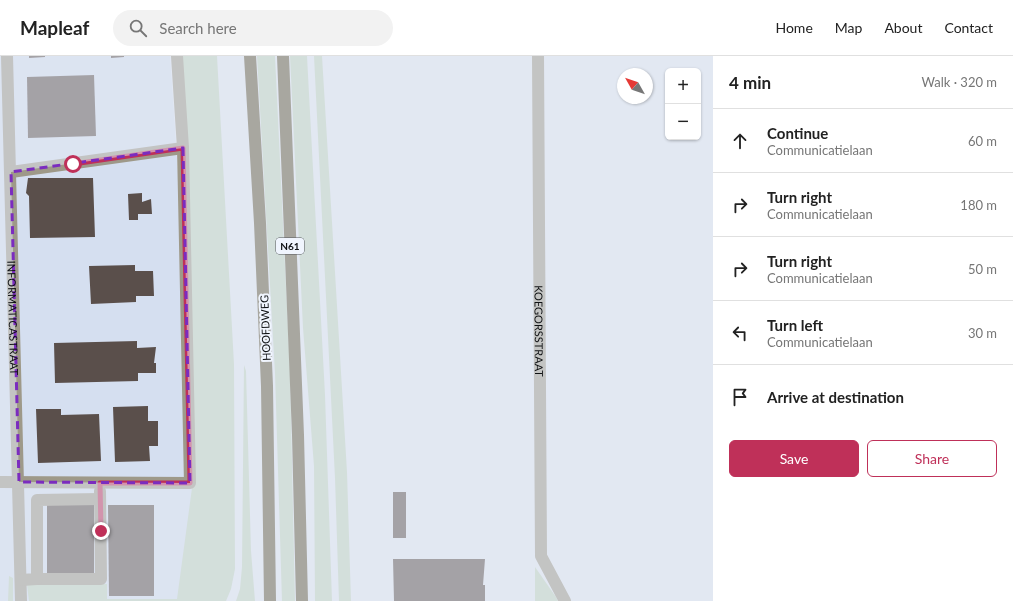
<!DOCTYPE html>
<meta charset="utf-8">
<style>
body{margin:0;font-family:Lato,sans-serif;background:#f2f2f2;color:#222}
.controls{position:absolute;right:12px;top:12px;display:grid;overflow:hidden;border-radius:6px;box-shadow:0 1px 3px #0004}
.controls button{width:36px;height:36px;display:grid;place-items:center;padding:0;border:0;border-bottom:1px solid #e0e0e0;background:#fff;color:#222;font:20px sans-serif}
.compass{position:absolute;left:617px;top:12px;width:36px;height:36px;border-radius:50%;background:#fff;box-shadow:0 1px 3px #0004;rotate:310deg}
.stop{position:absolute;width:12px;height:12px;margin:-9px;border:3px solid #bf3059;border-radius:50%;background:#fff}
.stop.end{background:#bf3059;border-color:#fff;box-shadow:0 1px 4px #0008}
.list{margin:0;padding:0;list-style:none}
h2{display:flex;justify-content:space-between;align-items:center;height:52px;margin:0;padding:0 16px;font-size:17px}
h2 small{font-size:13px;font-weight:400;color:#767676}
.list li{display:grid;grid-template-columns:26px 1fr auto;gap:12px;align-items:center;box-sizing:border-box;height:64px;padding:0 16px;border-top:1px solid #e0e0e0}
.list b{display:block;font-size:15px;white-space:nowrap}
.list p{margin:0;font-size:13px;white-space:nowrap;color:#767676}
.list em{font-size:13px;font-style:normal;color:#767676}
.actions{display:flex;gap:8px;padding:12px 16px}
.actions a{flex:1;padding:9px 0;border:1px solid #bf3059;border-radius:6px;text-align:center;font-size:14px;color:#bf3059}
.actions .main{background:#bf3059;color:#fff}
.icon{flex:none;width:22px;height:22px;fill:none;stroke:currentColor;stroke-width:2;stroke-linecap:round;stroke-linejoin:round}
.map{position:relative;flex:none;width:713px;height:545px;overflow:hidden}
header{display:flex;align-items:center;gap:24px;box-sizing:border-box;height:56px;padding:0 20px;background:#fff;border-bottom:1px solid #e0e0e0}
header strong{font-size:19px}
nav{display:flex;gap:22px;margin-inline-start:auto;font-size:14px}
.search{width:280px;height:36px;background:#f2f2f2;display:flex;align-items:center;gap:10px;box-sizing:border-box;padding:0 14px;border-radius:22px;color:#767676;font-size:15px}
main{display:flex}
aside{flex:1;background:#fff}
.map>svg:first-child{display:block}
.built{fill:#d5dff0}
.green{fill:#c2d5bf}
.building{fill:#5a4f4b}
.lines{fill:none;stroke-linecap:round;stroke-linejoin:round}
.minor{stroke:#9e9989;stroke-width:12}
.major{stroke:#62593d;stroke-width:12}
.route{stroke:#bf3059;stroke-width:5}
.marked{fill:none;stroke:#7b2cbf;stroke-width:3;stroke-dasharray:8 5;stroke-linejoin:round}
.labels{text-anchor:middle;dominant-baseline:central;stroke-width:4;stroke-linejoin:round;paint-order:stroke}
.shield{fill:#f0f5fe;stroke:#52555a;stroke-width:1}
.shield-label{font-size:10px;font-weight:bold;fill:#0f1114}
.street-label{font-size:11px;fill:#0f1114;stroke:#f0f5fe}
</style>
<header>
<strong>Mapleaf</strong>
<div class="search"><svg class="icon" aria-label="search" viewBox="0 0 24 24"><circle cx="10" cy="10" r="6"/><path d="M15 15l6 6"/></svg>Search here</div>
<nav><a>Home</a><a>Map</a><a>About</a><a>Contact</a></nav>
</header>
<main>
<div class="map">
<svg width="713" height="545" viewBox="0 0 713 545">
<rect width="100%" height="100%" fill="#e2e8f2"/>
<path class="built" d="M0 0H170L207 545H0Z"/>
<g class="green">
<path d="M181 0H217L234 308 235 513 231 533 226 545H29L27 529 107 528V543H177L192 432Z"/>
<path d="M257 0H275L290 314 295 545H282L275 317Z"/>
<path d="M290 0H307L325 339 332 545H315L314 410 303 272Z"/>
<path d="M314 0H322L347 416 351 545H339L335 422Z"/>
<path d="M244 309 246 315 251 495 255 545H236L240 533 242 511Z"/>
<path d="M535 511 556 541 558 545H535Z"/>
<path d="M9 520 13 522V545H8Z"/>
</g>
<g class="building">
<path d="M29 0H45V1L29 2Z"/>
<path d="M111 0H124V1L111 2Z"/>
<path d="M94 19 96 80 28 82 27 21Z"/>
<path d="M28 122H93L95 181 30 182 29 140 26 137Z"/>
<path d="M142 137V146L151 143 152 158H138V164H129L128 138Z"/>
<path d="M135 209V215H153L154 240H136V246L91 248 89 210Z"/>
<path d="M137 285V292L156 291 154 307H156V317H138V325L55 327 54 287Z"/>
<path d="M148 350V365H158V390H149L150 405 115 406 113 351Z"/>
<path d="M36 353H61V359L99 358 101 405 38 407Z"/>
<rect x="393" y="436" width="13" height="46"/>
<path d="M47 449H94V518L47 519Z"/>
<path d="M108 449H154V540H109Z"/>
<path d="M393 503H485L483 529H485V545H394Z"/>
</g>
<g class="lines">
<g class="minor">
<path id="s1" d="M7 0 21 545"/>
<path id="s2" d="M538 0 541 500 565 545"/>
<path d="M11 116 183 92"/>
<path d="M0 426 190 427 183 92 177 0"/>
<path d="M37 523H101L100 435"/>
<path d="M21 524 37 523V444L100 443"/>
</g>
<g class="major">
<path d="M250 0 260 167 267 330 270 545"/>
<path d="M283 0 298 379 302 545"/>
</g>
</g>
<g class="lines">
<path class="route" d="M73 108 183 92 190 427H100L101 475"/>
</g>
<path d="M0 0H713V545H0ZM183 92 190 427 19 426 11 116Z" fill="#e2e8f2" fill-opacity=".55" fill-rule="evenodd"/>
<path class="marked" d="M183 92 190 427 19 426 11 116Z"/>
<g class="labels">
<rect class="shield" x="276" y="182" width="28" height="16" rx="3"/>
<g class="shield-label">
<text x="290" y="190">N61</text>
</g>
<g class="street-label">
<text stroke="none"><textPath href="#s1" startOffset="262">INFORMATICASTRAAT</textPath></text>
<text transform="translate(265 272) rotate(-92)">HOOFDWEG</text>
<text stroke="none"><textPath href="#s2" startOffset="275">KOEGORSSTRAAT</textPath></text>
</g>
</g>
</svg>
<div class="controls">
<button>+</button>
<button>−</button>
</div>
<svg class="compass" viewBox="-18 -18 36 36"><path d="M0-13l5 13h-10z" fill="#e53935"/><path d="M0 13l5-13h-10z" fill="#767676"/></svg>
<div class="stop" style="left:73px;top:108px"></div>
<div class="stop end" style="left:101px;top:475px"></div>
</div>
<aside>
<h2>4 min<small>Walk · 320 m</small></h2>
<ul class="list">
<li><svg class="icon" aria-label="ahead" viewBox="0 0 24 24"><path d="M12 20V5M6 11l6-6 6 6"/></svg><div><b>Continue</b><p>Communicatielaan</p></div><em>60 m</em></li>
<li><svg class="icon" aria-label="right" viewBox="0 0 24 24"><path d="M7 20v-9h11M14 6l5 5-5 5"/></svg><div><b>Turn right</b><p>Communicatielaan</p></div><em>180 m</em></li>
<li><svg class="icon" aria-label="right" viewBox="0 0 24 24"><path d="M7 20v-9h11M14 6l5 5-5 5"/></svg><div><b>Turn right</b><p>Communicatielaan</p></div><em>50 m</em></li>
<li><svg class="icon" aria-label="left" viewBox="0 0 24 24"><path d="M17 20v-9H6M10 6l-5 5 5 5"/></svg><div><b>Turn left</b><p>Communicatielaan</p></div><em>30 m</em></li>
<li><svg class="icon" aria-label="arrive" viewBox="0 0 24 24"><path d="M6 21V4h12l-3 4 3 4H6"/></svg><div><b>Arrive at destination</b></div></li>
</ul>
<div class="actions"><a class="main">Save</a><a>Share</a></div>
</aside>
</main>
